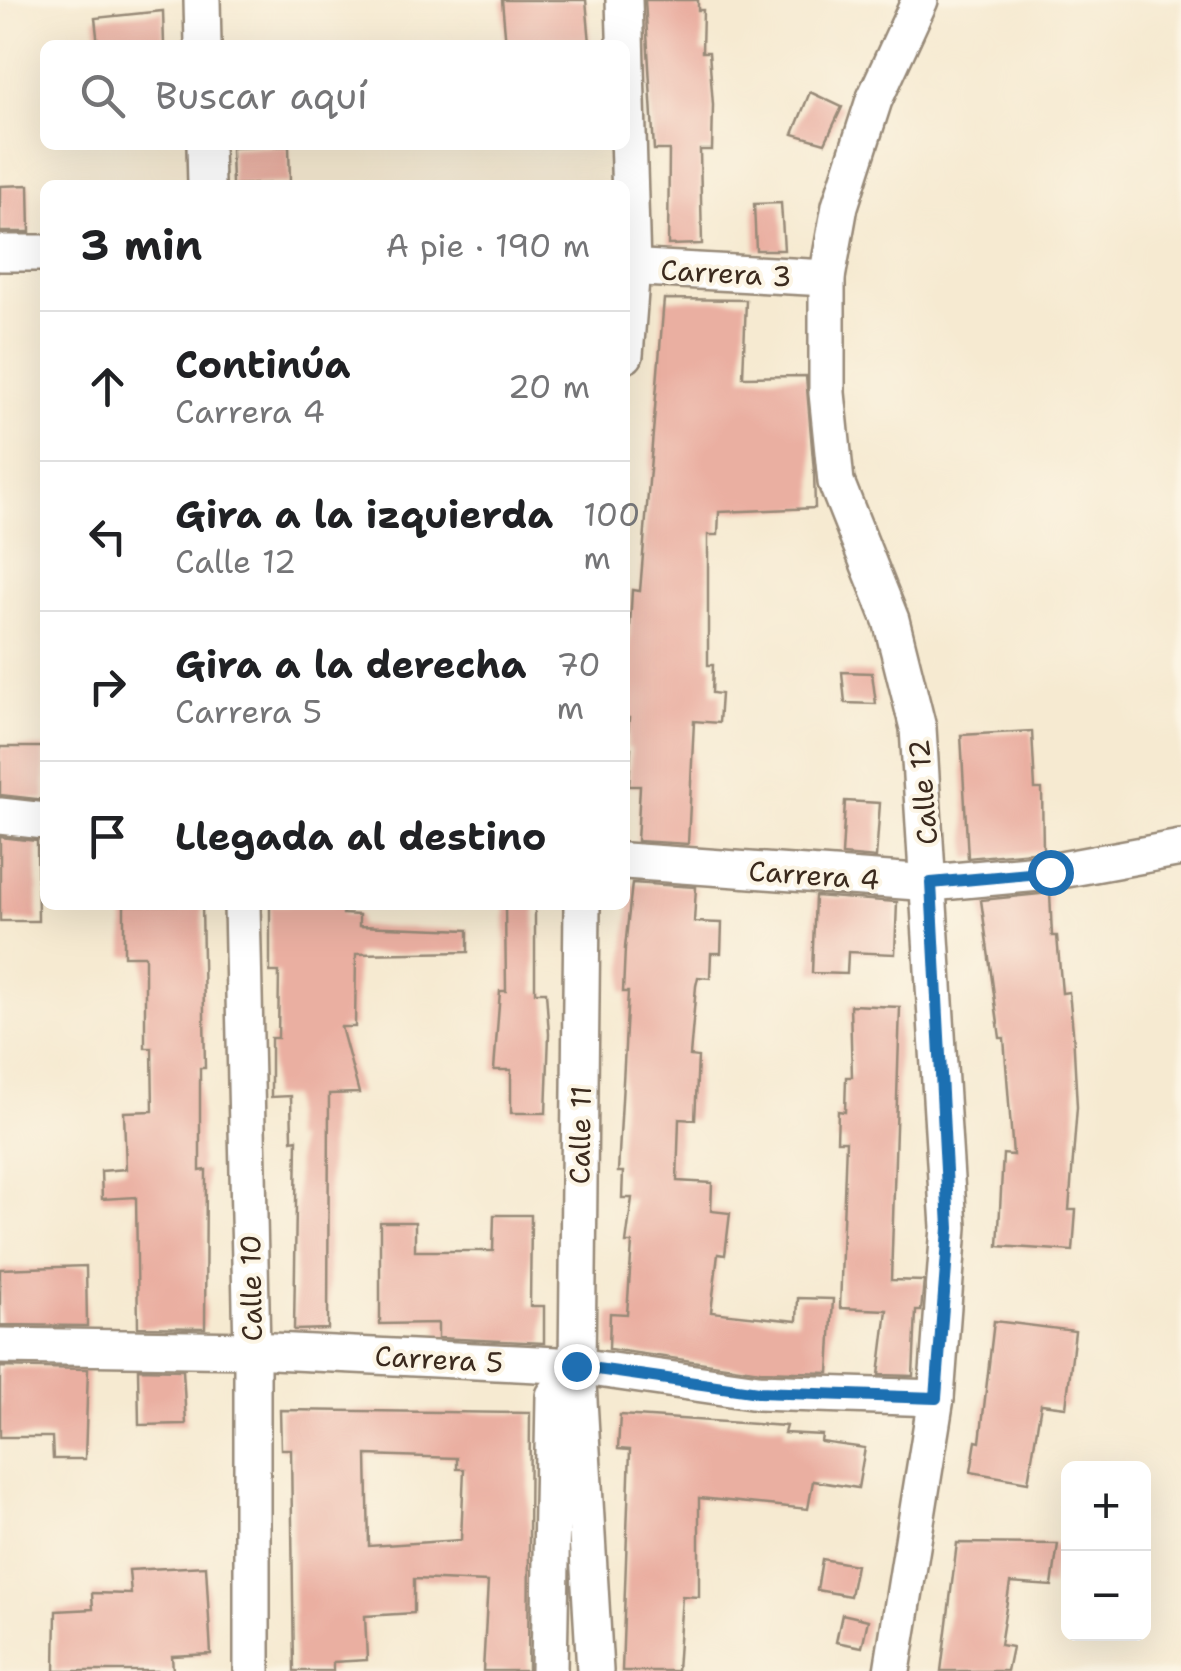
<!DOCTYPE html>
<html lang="es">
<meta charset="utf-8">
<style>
body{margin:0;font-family:"Shantell Sans",sans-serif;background:#f6f6f6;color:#202124}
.controls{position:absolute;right:30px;bottom:30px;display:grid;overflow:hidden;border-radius:15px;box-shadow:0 10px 40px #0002}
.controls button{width:90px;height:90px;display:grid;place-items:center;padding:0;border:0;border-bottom:2px solid #e0e0e0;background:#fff;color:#202124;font:50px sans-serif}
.stop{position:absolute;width:30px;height:30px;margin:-22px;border:8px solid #1f6fb2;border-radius:50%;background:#fff}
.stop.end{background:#1f6fb2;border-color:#fff;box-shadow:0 2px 10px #0008}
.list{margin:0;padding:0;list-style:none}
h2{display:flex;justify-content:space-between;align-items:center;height:130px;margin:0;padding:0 40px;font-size:42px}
h2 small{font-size:32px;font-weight:400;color:#757577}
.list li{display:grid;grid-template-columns:65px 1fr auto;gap:30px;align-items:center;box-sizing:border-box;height:150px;padding:0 40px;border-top:2px solid #e0e0e0}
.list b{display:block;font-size:38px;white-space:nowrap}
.list p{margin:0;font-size:32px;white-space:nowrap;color:#757577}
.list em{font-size:32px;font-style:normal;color:#757577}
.icon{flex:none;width:55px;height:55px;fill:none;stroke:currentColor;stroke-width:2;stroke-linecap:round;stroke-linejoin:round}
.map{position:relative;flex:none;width:1181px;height:1671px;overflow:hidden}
.search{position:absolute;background:#fff;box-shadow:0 10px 40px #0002;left:40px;top:40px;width:590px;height:110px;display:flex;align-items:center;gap:25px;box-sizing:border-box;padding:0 35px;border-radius:15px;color:#757577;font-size:38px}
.panel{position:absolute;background:#fff;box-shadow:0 10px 40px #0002;left:40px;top:180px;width:590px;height:730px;border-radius:15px}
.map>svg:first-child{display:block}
.building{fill:#eaafa1;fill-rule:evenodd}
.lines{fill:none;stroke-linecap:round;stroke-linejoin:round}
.minor-casing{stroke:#988a78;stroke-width:40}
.minor{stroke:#fff;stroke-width:35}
.route{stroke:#1f6fb2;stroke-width:12}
.labels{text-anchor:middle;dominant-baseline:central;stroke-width:8;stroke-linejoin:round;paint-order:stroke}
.street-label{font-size:28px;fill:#3b2a1e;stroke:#fcf5e5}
</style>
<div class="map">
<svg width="1181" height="1671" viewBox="0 0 1181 1671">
<rect width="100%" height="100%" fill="#fcf5e5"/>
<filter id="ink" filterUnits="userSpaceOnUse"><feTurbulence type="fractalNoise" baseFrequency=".01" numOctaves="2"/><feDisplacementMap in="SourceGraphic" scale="20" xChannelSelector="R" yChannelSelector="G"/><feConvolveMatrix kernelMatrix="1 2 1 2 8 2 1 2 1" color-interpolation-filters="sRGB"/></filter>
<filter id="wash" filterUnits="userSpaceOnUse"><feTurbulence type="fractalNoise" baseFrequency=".0048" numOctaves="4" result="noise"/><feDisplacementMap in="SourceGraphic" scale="40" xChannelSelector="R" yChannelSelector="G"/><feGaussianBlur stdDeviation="2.25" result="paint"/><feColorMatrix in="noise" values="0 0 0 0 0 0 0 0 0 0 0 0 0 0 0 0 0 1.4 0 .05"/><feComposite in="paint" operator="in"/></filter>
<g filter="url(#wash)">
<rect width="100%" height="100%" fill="#f6ead1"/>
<g id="blocks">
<g class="building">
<path d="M502 0H586L590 43 506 45Z"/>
<path d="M645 0H698V10H703L702 52H709L713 105 712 150H700L702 244 668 245 669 150H654Z"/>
<path d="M163 11 164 45H98L95 18Z"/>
<path d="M810 92 842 107 825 143 793 134Z"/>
<path d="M289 146 290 183 232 185 231 148Z"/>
<path d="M29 185 30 232H0V186Z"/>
<path d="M781 203 784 250H756L754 204Z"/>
<path d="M664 299 746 300 743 377 806 376 814 472 815 508 719 512 718 535H708V665H713L712 693 721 694 719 723 694 721 688 844 637 841 640 786H629L631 748H627L629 718H625L632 590 640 591Z"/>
<path d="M842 672 872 673 876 704 845 703Z"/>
<path d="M1032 731 1035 789H1042L1043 851 968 858 961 735Z"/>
<path d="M0 747H45V800L0 795Z"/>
<path d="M845 801 880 803 876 858 842 855Z"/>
<path d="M0 837 37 841 38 921H0Z"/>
<path d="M632 883 696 887 694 922 722 923 721 953H711L710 978 698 977 696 986 690 1056 698 1057 695 1120 679 1119 677 1181 712 1183 711 1211 730 1213 725 1255 718 1254 711 1312 797 1321 798 1298 833 1299 829 1373 760 1371 609 1349 610 1313 627 1314 632 1243H626L632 1198H622L623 1172H618L628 992H623L625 948Z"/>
<path d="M1050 893 1052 936H1057L1062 993 1069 992 1073 1031 1077 1107 1069 1210H1076L1073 1251 998 1246 1003 1154 1013 1155 1004 1038H1000L981 900Z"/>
<path d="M815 896 897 902 895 954 848 952 847 974 812 973Z"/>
<path d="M124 905H202L205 1068H200V1171L206 1170 205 1328 138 1327 136 1197 102 1199 101 1171 126 1169 124 1112 153 1111 152 1048H145V956H124Z"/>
<path d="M270 905H343V914L359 915V926L468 930V952L356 954 355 1027H341L359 1093 329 1094 328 1329 294 1330 297 1139 292 1140 291 1096 271 1097V1038H278L279 972H270Z"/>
<path d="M505 905H535V992H546L549 1034 546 1113H511V1070H494L500 991H506Z"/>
<path d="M850 1005 900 1007 891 1280 924 1281 921 1311H916L913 1376 879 1375 887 1310 840 1308 846 1141H837L838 1111 845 1112 846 1077H852Z"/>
<path d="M494 1215H531L530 1306H544V1343L438 1338V1323L380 1324V1222H415V1251H493Z"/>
<path d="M86 1266 87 1326 0 1325V1269Z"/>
<path d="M994 1321 1075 1331 1066 1407 1041 1404 1028 1482 971 1472 976 1441 980 1442Z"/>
<path d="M0 1367 88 1369 85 1459H53L52 1437H0Z"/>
<path d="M138 1369 183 1370 186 1424 139 1425Z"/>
<path d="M280 1410 530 1413 528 1671H483L488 1582 414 1579V1613L365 1616 367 1660 333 1662V1671H294L291 1449H281ZM367 1455 457 1458V1469H464L461 1540 369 1546Z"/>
<path d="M620 1415 786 1426 784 1433 822 1435 821 1442 865 1448 858 1488 813 1481 808 1509 699 1498V1597L682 1596 677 1671H622L630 1450 618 1449Z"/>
<path d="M957 1543 1058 1544 1052 1586 1010 1583 1000 1645 1012 1647 1007 1671H941Z"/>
<path d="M822 1559 856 1565 850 1596 817 1590Z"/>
<path d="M206 1566 211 1654 172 1656 173 1671H55L56 1611 93 1609 92 1593 131 1594 129 1570Z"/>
<path d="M842 1614 868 1620 862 1647 836 1642Z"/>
</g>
</g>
</g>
<g filter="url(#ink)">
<use href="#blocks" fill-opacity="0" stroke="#988a78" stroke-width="2.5"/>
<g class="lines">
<defs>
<g id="minor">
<path d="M202 0 203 45"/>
<path d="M624 0 632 267 625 355"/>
<path d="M205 145 206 185"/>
<path d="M0 253H45"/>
<path d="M625 267 827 278"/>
<path d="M0 816 45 821"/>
<path d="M625 861 931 883 1050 872 1181 848"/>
<path d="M242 905 252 1350V1671"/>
<path d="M582 905 577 1366 595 1671"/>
<path d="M0 1346 252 1350 577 1366 758 1392 936 1398"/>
<path d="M549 1671 554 1396 577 1366"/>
<path d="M892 1671 936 1398 949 1227 918 728 891 620 836 482 827 393V278L840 206 874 100 920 0"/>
</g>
</defs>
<use href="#minor" class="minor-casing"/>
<use href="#minor" class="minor"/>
</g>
</g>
<g class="lines" filter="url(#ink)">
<path class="route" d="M576 1366 758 1392 936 1398 949 1228 931 883 1050 872"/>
</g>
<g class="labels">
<g class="street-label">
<text transform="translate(726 273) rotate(3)">Carrera 3</text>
<text transform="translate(923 792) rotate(-95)">Calle 12</text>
<text transform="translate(814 875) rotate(4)">Carrera 4</text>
<text transform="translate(580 1135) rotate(-89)">Calle 11</text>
<text transform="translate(251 1288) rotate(-91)">Calle 10</text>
<text transform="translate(439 1359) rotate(3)">Carrera 5</text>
</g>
</g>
</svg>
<div class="controls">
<button>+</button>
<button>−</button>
</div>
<div class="stop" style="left:1050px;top:872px"></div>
<div class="stop end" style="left:576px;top:1366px"></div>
<div class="search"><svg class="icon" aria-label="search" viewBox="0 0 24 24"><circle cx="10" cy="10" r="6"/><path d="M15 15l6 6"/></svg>Buscar aquí</div>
<section class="panel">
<h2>3 min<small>A pie · 190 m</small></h2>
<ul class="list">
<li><svg class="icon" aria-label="ahead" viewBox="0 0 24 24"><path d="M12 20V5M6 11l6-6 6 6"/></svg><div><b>Continúa</b><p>Carrera 4</p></div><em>20 m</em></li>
<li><svg class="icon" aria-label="left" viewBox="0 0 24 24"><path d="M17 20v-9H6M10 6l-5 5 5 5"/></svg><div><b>Gira a la izquierda</b><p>Calle 12</p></div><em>100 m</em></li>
<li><svg class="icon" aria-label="right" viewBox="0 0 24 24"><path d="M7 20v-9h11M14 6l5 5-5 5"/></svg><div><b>Gira a la derecha</b><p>Carrera 5</p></div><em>70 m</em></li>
<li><svg class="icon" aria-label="arrive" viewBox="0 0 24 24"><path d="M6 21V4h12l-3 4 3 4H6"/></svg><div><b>Llegada al destino</b></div></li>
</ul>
</section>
</div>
